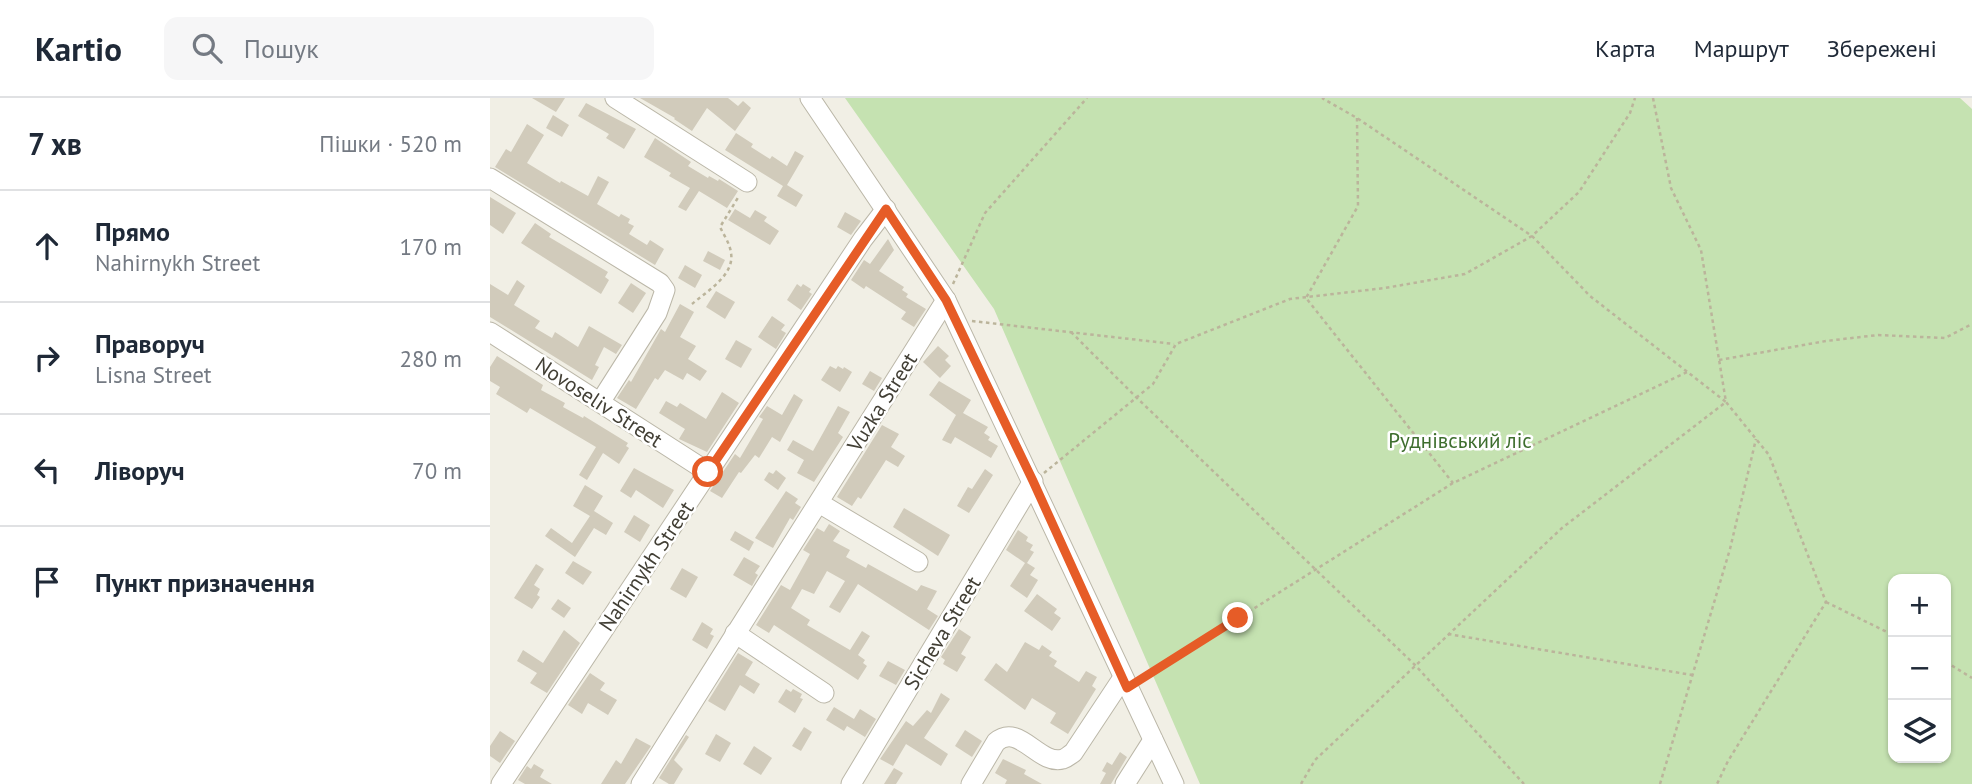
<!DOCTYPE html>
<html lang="uk">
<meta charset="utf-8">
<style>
body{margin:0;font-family:"PT Sans",sans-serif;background:#f6f6f7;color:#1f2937}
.controls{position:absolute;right:21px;bottom:21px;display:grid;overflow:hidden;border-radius:14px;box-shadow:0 2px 5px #0004}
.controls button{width:63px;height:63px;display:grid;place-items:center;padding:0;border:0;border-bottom:2px solid #e0e1e3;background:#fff;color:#1f2937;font:35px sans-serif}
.stop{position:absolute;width:21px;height:21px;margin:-16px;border:5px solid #e65c27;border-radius:50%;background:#fff}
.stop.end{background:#e65c27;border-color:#fff;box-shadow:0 2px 7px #0008}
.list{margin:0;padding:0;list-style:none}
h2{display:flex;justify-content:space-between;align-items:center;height:91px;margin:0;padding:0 28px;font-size:30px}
h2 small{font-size:23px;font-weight:400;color:#747a83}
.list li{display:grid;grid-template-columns:46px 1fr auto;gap:21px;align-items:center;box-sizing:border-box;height:112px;padding:0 28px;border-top:2px solid #e0e1e3}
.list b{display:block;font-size:26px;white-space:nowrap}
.list p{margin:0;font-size:23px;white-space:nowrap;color:#747a83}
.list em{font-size:23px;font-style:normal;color:#747a83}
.icon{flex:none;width:38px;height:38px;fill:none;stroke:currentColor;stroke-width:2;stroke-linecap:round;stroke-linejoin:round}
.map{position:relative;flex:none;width:1482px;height:686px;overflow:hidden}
header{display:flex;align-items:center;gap:42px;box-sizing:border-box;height:98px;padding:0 35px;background:#fff;border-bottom:2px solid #e0e1e3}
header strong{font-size:33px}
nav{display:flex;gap:38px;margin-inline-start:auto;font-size:24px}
.search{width:490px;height:63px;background:#f6f6f7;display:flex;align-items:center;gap:18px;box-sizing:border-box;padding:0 24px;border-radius:14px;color:#747a83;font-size:26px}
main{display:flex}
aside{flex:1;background:#fff}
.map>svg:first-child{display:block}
.green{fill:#c5e2b1;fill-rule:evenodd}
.building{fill:#d1cbbb}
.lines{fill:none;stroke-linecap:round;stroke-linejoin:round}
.minor-casing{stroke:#bbb7a8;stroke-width:21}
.path{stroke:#bbb49b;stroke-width:2.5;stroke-dasharray:3.5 3.5;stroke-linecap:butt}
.minor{stroke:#fff;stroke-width:19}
.route{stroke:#e65c27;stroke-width:9}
.labels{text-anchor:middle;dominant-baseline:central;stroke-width:5;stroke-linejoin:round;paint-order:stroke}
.street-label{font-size:21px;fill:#423f35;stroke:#fff}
.park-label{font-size:21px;fill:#3e6e2e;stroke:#fff}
</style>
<header>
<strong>Kartio</strong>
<div class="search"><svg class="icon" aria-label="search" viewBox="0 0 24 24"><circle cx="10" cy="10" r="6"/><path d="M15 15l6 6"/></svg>Пошук</div>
<nav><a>Карта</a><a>Маршрут</a><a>Збережені</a></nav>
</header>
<main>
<aside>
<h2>7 хв<small>Пішки · 520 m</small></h2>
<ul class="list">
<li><svg class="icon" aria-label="ahead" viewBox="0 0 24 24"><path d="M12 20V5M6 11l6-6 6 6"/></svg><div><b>Прямо</b><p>Nahirnykh Street</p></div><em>170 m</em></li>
<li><svg class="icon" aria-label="right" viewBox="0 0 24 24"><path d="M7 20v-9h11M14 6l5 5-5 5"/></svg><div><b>Праворуч</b><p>Lisna Street</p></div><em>280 m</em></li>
<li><svg class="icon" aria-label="left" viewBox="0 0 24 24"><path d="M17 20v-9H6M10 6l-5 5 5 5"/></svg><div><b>Ліворуч</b></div><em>70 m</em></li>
<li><svg class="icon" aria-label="arrive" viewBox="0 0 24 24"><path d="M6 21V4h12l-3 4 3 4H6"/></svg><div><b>Пункт призначення</b></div></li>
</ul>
</aside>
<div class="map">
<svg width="1482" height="686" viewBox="0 0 1482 686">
<rect width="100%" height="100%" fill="#f1efe5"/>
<path class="green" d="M355 0H1470L1482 11V686H710L504 211ZM1456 481V660H1403V481Z"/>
<g class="building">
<path d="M42 0H75L66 14Z"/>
<path d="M150 0H238L248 8 253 3 261 10 245 33 217 10 202 33 184 21 185 20Z"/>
<path d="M96 5 146 31 134 51 116 40 119 36 88 18Z"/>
<path d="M63 17 79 27 72 39 56 30Z"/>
<path d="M37 26 54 37 37 65 70 85 71 83 98 98 108 78 119 84 107 106 129 119 131 116 140 121 138 125 144 128 139 136 157 147 160 142 174 151 165 167 5 69 16 51 21 54Z"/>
<path d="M246 35 263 46 261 49 280 61 282 58 297 68 305 53 314 58 297 87 313 97 306 109 287 98 293 88 235 52Z"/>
<path d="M165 40 201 64 198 68 218 80 219 78 228 83 229 81 248 93 237 110 209 93 196 113 188 109 200 90 179 78 181 75 154 59Z"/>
<path d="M0 99 26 115 13 136 0 127Z"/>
<path d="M245 111 260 120 265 112 277 119 274 123 289 133 280 147 238 122Z"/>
<path d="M355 114 371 123 361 137 347 129Z"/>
<path d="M45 125 61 136 59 139 118 174 115 179 119 182 111 196 31 145Z"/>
<path d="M398 141 404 152 389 173 414 189 412 192 418 196 416 199 436 211 424 229 411 221 416 214 376 188 374 191 361 182 374 162 380 166Z"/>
<path d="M218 153 235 162 230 172 213 163Z"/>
<path d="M195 167 212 177 205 190 188 180Z"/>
<path d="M27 182 35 188 24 207 50 223 45 230 62 240 65 234 88 249 99 228 132 247 126 256 114 249 105 267 109 269 102 282 0 219V186L18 197Z"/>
<path d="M141 185 156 195 143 215 128 205Z"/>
<path d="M307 186 311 189 313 186 321 191 319 194 322 196 311 212 297 202Z"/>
<path d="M226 193 245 204 235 221 216 209Z"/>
<path d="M190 206 204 214 190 239 206 248 198 261 217 273 210 283 197 275 193 282 175 272 168 282 165 280 146 311 127 300 139 282 141 284 171 231 175 234Z"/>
<path d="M282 218 295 227 291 232 296 235 286 251 268 239Z"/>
<path d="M246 242 262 251 251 270 235 261Z"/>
<path d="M448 248 459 258 455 262 461 268 450 280 433 264Z"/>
<path d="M7 258 53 287 51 292 75 305 73 309 93 320 94 318 138 345 136 348 139 350 129 366 113 355 97 382 89 377 106 349 40 310 37 315 6 296 10 289 0 283V269Z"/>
<path d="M340 268 346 271 348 268 353 271 354 269 362 274 350 294 331 282Z"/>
<path d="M380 273 392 280 384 293 372 286Z"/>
<path d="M449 283 481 302 473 315 498 329 494 335 500 339 498 342 508 348 501 360 465 339 461 346 452 342 466 317 439 297Z"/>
<path d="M232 294 249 305 217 354 189 341 195 331 169 315 176 303 187 309 190 305 216 321Z"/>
<path d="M304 296 313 302 290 344 282 339 269 360 265 357 251 375 249 374 232 400 220 393 245 356 250 360 273 321 269 319 277 308 292 317Z"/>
<path d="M348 308 360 314 348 335 353 339 324 384 307 375 314 362 297 352 303 342 323 353Z"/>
<path d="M392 327 409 336 401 349 415 358 408 369 396 362 371 401 368 399 362 408 347 399Z"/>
<path d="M144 370 184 392 173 410 146 392 141 400 130 393Z"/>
<path d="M495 371 503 377 479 415 467 408 478 389 482 391Z"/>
<path d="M286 372 296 380 288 392 274 382 279 374 283 376Z"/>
<path d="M95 387 113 398 104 413 123 425 116 437 104 430 85 459 55 438 61 430 82 445 100 418 83 408Z"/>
<path d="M296 393 308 401 305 405 311 409 303 422 300 420 283 450 265 440Z"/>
<path d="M414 410 460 437 448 458 403 429Z"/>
<path d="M144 417 160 427 150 444 134 434Z"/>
<path d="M339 426 350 433 343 443 360 452 356 459 376 470 378 466 427 493 431 487 447 493 437 511 448 518 439 532 368 486 350 515 339 509 355 483 337 473 324 496 312 491 301 510 320 522 317 527 360 552 372 533 380 538 368 557 375 562 373 565 377 568 368 582 284 527 279 535 266 527 291 487 300 492 320 456 313 452 327 430 334 434Z"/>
<path d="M528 432 538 439 536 443 543 447 540 452 544 454 537 465 545 470 540 477 548 482 537 500 520 488 535 465 516 452Z"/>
<path d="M245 433 264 444 259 453 240 442Z"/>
<path d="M254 459 270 468 265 475 268 477 262 488 243 477Z"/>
<path d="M83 463 102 474 93 487 75 475Z"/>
<path d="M46 466 54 471 44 487 50 491 47 497 50 499 42 511 24 500Z"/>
<path d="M192 470 208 479 196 500 180 491Z"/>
<path d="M547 496 567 511 564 515 571 520 562 533 534 513Z"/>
<path d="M68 501 81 510 74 520 61 511Z"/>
<path d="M212 524 223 531 220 536 224 538 217 551 202 542Z"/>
<path d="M469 531 481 539 471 556 476 559 467 574 453 566 455 562 451 559Z"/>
<path d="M74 532 90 545 57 595 40 585 47 575 27 563 33 552 53 565Z"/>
<path d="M535 544 549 552 552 547 562 554 559 558 567 563 564 568 589 584 596 573 607 579 602 588 606 591 578 636 560 625 566 615 542 600 535 612 494 582 506 565 517 574Z"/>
<path d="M248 555 263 564 255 577 270 586 264 596 250 587 235 613 218 603Z"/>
<path d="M398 563 415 572 406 587 389 578Z"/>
<path d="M100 575 115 585 110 592 127 602 118 617 98 605 92 616 78 607Z"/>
<path d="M296 591 301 594 303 591 312 596 310 600 313 601 305 615 288 604Z"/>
<path d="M451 595 460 601 434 640 458 656 451 668 416 646 403 668 390 661 416 623 423 628 437 612 441 615Z"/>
<path d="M344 609 364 621 370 611 386 621 375 639 357 628 354 633 336 622Z"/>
<path d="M314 629 322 634 311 653 302 648Z"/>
<path d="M475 632 492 643 482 659 465 648Z"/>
<path d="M10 633 25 643 10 665 0 658V648Z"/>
<path d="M226 636 241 645 230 664 215 656Z"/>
<path d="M196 637 199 639 184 662 193 671 184 686H179L169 680Z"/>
<path d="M146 640 161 648 135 686H111L126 662 131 666Z"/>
<path d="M264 648 282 660 271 677 253 666Z"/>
<path d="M630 654 637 659 621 686H610L616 675 612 673 617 664 622 667Z"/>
<path d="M513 661 536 672 534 676 552 686H515L517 682 505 675Z"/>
<path d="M44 666 54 672 50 679 62 686H35L28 682 37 668 41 671Z"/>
<path d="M404 670 413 675 406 686H394Z"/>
</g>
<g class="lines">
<defs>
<g id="minor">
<path d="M125 0 257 84"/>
<path d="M320 0 456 202 684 686"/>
<path d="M0 80 170 185 175 192 167 215 111 303"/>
<path d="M0 234 218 374"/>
<path d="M329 405 428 464"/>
<path d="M245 535 334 595"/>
<path d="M11 686 373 141 396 111"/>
<path d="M151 686 456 202"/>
<path d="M361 686 543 383"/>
<path d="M481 686 506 644C529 624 549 668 573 661 577 660 579 657 583 655L632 581"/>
<path d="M635 686 663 642"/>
</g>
</defs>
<use href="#minor" class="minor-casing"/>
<g class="path">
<path d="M1163 0 1181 90 1211 152 1236 304 1279 357 1336 504 1238 663 1227 686"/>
<path d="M867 20 868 108 816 200 963 385"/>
<path d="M463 186 495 115 597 0"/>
<path d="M202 206C216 194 245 177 241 155 240 146 234 137 230 129L249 98"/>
<path d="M482 223 684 246"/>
<path d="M581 234 647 300 925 567 1034 686"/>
<path d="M1229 262 1336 243 1388 237 1455 240 1482 226"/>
<path d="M554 375 663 286 686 246 800 201 895 190 975 176 1042 138 1089 94 1140 15 1145 0"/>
<path d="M1336 504 1403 537"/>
<path d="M958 536 1202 577"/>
<path d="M1456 564 1482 580"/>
<path d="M652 581 963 385 1197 274"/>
<path d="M811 686 825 662 1072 430 1236 304 1100 198 1042 138 867 20 832 0"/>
<path d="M1170 686 1240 451 1266 341"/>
</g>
<use href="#minor" class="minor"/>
</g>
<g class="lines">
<path class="route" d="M218 374 396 111 456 202 543 383 637 590 748 520"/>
</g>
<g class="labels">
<g class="street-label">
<text transform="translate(109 304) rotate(33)">Novoseliv Street</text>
<text transform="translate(392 304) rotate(-58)">Vuzka Street</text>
<text transform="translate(156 468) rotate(-56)">Nahirnykh Street</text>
<text transform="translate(452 535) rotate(-59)">Sicheva Street</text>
</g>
<g class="park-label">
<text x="970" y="342">Руднівський ліс</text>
</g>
</g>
</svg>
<div class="controls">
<button>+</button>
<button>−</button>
<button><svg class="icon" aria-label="layers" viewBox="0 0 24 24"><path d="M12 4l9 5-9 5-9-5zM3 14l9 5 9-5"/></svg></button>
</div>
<div class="stop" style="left:218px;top:374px"></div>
<div class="stop end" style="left:748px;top:520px"></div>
</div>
</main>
